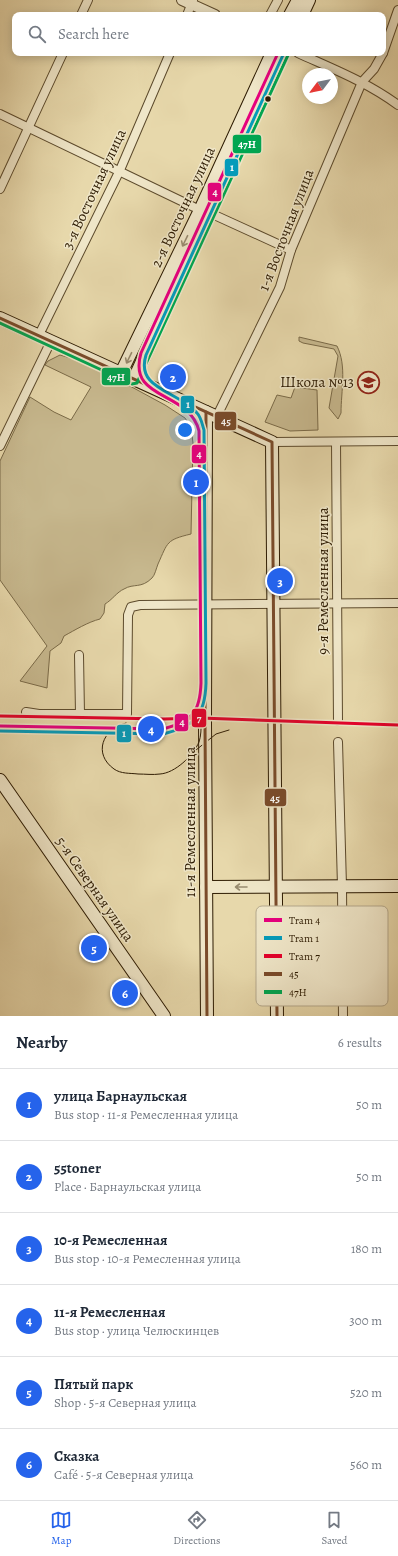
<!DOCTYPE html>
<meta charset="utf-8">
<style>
body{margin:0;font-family:Alegreya,serif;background:#f2f2f3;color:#1f2937}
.compass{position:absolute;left:302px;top:68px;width:36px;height:36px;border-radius:50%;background:#fff;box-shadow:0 2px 10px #0003;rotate:238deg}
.you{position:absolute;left:185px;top:430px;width:14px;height:14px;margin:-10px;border:3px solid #fff;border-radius:50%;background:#1a73e8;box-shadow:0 0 0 6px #1a73e833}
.badge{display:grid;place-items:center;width:26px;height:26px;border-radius:50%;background:#2563eb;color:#fff;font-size:13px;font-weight:700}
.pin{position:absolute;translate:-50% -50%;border:2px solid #fff;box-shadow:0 1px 4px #0006}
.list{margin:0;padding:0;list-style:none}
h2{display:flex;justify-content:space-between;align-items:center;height:52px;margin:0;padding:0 16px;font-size:17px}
h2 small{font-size:13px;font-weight:400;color:#747a83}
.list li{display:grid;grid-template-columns:26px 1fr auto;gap:12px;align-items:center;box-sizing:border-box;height:72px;padding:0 16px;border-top:1px solid #e0e1e3}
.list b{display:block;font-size:15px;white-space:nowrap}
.list p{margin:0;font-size:13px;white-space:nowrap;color:#747a83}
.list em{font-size:13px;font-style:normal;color:#747a83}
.icon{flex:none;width:22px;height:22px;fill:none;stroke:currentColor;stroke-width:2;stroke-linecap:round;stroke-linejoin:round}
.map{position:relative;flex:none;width:398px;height:1016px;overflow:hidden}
.search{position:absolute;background:#fff;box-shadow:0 2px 10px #0003;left:12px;right:12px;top:12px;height:44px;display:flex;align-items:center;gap:10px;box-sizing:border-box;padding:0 14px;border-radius:8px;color:#747a83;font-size:15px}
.sheet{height:484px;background:#fff}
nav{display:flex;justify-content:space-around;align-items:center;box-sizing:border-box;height:56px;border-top:1px solid #e0e1e3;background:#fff;font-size:11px;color:#747a83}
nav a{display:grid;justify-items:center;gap:2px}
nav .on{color:#2563eb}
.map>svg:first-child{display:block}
.green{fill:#c7b88e;stroke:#7a6a48}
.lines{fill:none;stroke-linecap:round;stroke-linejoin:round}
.minor-casing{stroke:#5c4a2c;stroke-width:10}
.tertiary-casing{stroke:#5c4a2c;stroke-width:12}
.secondary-casing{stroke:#2d1b02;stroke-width:14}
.minor{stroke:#efe6c8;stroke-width:8}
.tertiary{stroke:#efe6c8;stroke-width:10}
.secondary{stroke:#efe6c8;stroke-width:12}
.tram{stroke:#2d1b02;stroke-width:1}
.bus-1-casing{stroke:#efe6c8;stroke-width:6}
.bus-2-casing{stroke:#efe6c8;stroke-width:6}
.bus-1{stroke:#7a4b2a;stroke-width:3}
.bus-2{stroke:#00a651;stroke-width:3}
.tram-1-casing{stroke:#efe6c8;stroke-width:6}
.tram-2-casing{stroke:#efe6c8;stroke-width:6}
.tram-3-casing{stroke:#efe6c8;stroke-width:6}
.tram-1{stroke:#e5007d;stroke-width:3}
.tram-2{stroke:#049bba;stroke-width:3}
.tram-3{stroke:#e4002b;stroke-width:3}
.oneway{stroke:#988b6f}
.bus-dot{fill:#2d1b02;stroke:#efe6c8;stroke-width:1.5}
.labels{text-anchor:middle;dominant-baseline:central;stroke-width:3;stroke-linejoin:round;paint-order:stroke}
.street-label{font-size:15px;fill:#2d1b02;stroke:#efe6c8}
.poi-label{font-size:15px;fill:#2d1b02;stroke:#efe6c8;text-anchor:end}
.key{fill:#efe6c8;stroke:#b5a98d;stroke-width:1}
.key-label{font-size:11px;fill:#2d1b02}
.line-badge{stroke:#efe6c8;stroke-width:1.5}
.badge-label{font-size:11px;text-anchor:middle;font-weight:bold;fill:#fff}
</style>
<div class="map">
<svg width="398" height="1016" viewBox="0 0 398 1016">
<rect width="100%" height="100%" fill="#e7d8ab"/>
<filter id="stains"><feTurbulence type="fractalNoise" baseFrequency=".005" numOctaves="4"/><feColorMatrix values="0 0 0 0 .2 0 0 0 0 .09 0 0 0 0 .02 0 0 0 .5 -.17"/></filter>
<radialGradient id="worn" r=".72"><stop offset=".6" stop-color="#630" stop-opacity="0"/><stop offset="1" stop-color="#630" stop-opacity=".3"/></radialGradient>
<g class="green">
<path d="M299 337 337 346C347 366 341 391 341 413L338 419 329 408 338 356 334 349 303 343 299 341Z"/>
<path d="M60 355 74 359 93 366 165 405 185 418 191 427 193 443 191 534C166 540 168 542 158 564 156 569 155 575 152 578 141 589 134 583 124 589 117 592 112 600 105 604L104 613 100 619C88 622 75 630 64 636L61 643 50 651 47 688 20 681 47 646 0 580V461L30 397 54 412 71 420 91 387 45 365 48 361Z"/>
<path d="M295 387 317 390 318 430 290 431 265 422 277 395 291 398Z"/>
</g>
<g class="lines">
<defs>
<g id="minor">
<path d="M81 15 88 0"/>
<path d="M187 15 193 0"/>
<path d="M270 15 278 0"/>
<path d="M298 53C333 69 367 82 398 105"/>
<path d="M383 53 398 10"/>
<path d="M0 114 200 210"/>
<path d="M0 189 63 53"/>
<path d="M210 213 291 250"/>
<path d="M39 335 120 170 170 53"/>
<path d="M216 418 280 287 291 250 362 82 374 69 383 53"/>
<path d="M272 442 398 441"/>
<path d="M336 442 338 721"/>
<path d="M0 446 51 341"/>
<path d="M79 655 80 714"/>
<path d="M26 712 39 714H127L128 615 131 607 140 605 398 603"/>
<path d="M338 742 342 886 343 1016"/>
</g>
<path id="tertiary" d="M182 0 215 15"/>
<g id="secondary">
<path d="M290 15 298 0"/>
<path d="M302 15 309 0"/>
<path d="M0 318 272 442 277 1016"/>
<path d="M121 373 200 210 272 53"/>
<path d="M134 379 283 53"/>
<path d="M206 412 205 723 207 1016"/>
<path d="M0 780 164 1016"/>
<path d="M206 887 398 886"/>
</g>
</defs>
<use href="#minor" class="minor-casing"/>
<use href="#tertiary" class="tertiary-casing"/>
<use href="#secondary" class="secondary-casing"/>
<use href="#minor" class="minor"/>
<use href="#tertiary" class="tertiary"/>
<use href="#secondary" class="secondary"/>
<g class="tram">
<path d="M126 723C102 729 93 754 114 769 121 774 130 773 138 774 145 774 153 775 160 774 175 773 193 756 199 742 203 731 200 709 201 696"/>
<path d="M196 750 216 734 229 730"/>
</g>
<defs>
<g id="bus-1">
<path d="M0 318 272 442 277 1016"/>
<path d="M206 412 205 723 207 1016"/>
</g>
<path id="bus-2" d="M0 323 132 384 137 383 288 55"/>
</defs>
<use href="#bus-1" class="bus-1-casing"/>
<use href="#bus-2" class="bus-2-casing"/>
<use href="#bus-1" class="bus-1"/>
<use href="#bus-2" class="bus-2"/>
<defs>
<path id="tram-1" d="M0 726 163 729C192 721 200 713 201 683L199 431C189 390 127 401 141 353L278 53"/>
<path id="tram-2" d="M0 731 163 734C195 726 205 716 206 683L204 430C202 424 201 417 197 413 179 391 135 390 146 355L283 55"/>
<path id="tram-3" d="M0 716 164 719 200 718 398 725"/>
</defs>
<use href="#tram-1" class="tram-1-casing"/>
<use href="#tram-2" class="tram-2-casing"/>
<use href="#tram-3" class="tram-3-casing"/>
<use href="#tram-1" class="tram-1"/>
<use href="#tram-2" class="tram-2"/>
<use href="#tram-3" class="tram-3"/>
</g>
<defs><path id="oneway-shaft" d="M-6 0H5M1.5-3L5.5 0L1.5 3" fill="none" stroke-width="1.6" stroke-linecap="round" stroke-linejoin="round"/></defs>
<g class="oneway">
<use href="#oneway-shaft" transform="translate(185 241) rotate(116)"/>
<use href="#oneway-shaft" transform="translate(129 358) rotate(116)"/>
<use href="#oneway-shaft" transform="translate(241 887) rotate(-180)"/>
</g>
<defs>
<symbol id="school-ring" viewBox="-11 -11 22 22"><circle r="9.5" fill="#efe6c8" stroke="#8f2418" stroke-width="1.5"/><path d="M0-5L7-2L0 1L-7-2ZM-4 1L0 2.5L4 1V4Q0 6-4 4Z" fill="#8f2418"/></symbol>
</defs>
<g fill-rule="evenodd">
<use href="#school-ring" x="356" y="370" width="25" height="25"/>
</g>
<circle class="bus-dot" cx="268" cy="99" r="3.5"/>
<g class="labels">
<g class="street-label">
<text transform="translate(94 189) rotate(-65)">3-я Восточная улица</text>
<text transform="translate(183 207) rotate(-65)">2-я Восточная улица</text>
<text transform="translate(286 230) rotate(-69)">1-я Восточная улица</text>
<text transform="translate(323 581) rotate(-90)">9-я Ремесленная улица</text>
<text transform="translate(190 822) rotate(-90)">11-я Ремесленная улица</text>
<text transform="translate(95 889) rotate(55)">5-я Северная улица</text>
</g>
<g class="poi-label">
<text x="354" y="382">Школа №13</text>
</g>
</g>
<rect x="256" y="906" width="132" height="100" rx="6" class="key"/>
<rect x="264" y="918" width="18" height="4" fill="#e5007d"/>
<rect x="264" y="936" width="18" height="4" fill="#049bba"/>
<rect x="264" y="954" width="18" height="4" fill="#e4002b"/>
<rect x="264" y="972" width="18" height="4" fill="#7a4b2a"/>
<rect x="264" y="990" width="18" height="4" fill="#00a651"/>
<g class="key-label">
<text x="289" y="924">Tram 4</text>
<text x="289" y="942">Tram 1</text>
<text x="289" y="960">Tram 7</text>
<text x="289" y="978">45</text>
<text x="289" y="996">47Н</text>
</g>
<g class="line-badge">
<rect x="232" y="134" width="30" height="20" rx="4" fill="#00a651"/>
<rect x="224" y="158" width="15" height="19" rx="4" fill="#049bba"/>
<rect x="207" y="182" width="15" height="20" rx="4" fill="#e5007d"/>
<rect x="101" y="367" width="30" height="19" rx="4" fill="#00a651"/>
<rect x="180" y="395" width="15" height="19" rx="4" fill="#049bba"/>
<rect x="214" y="411" width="23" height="20" rx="4" fill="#7a4b2a"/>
<rect x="191" y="444" width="16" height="20" rx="4" fill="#e5007d"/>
<rect x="191" y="708" width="16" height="20" rx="4" fill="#e4002b"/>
<rect x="174" y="713" width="15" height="19" rx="4" fill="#e5007d"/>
<rect x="116" y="724" width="16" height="19" rx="4" fill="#049bba"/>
<rect x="264" y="788" width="23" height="19" rx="4" fill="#7a4b2a"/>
</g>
<g class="badge-label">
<text x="247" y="148">47Н</text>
<text x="232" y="171">1</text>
<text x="215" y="196">4</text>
<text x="116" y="381">47Н</text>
<text x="188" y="408">1</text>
<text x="226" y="425">45</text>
<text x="199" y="458">4</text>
<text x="199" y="722">7</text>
<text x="182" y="726">4</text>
<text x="124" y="737">1</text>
<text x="275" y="802">45</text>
</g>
<rect width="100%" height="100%" filter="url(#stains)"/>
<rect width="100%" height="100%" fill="url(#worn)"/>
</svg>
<svg class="compass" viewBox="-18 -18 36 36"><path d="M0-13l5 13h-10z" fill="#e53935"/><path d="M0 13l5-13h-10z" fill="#747a83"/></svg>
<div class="you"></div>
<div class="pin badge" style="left:196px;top:482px">1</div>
<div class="pin badge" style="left:173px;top:377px">2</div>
<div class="pin badge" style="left:280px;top:581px">3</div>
<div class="pin badge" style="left:151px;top:729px">4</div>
<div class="pin badge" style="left:94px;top:948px">5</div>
<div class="pin badge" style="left:125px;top:993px">6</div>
<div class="search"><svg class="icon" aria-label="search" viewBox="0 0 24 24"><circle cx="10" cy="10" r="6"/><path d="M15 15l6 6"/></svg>Search here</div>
</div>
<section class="sheet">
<h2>Nearby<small>6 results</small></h2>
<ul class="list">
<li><span class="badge">1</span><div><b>улица Барнаульская</b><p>Bus stop · 11-я Ремесленная улица</p></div><em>50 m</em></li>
<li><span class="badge">2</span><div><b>55toner</b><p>Place · Барнаульская улица</p></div><em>50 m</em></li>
<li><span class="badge">3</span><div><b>10-я Ремесленная</b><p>Bus stop · 10-я Ремесленная улица</p></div><em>180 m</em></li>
<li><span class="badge">4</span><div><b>11-я Ремесленная</b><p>Bus stop · улица Челюскинцев</p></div><em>300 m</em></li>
<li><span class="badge">5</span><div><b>Пятый парк</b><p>Shop · 5-я Северная улица</p></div><em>520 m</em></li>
<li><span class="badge">6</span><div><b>Сказка</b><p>Café · 5-я Северная улица</p></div><em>560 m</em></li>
</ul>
</section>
<nav>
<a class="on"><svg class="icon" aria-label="map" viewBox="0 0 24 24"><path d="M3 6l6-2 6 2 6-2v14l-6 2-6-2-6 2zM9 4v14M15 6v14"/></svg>Map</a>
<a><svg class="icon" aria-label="directions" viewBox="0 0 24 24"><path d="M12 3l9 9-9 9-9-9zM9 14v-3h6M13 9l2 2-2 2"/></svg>Directions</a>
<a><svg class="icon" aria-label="saved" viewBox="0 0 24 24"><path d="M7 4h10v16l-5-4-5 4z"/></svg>Saved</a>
</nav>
